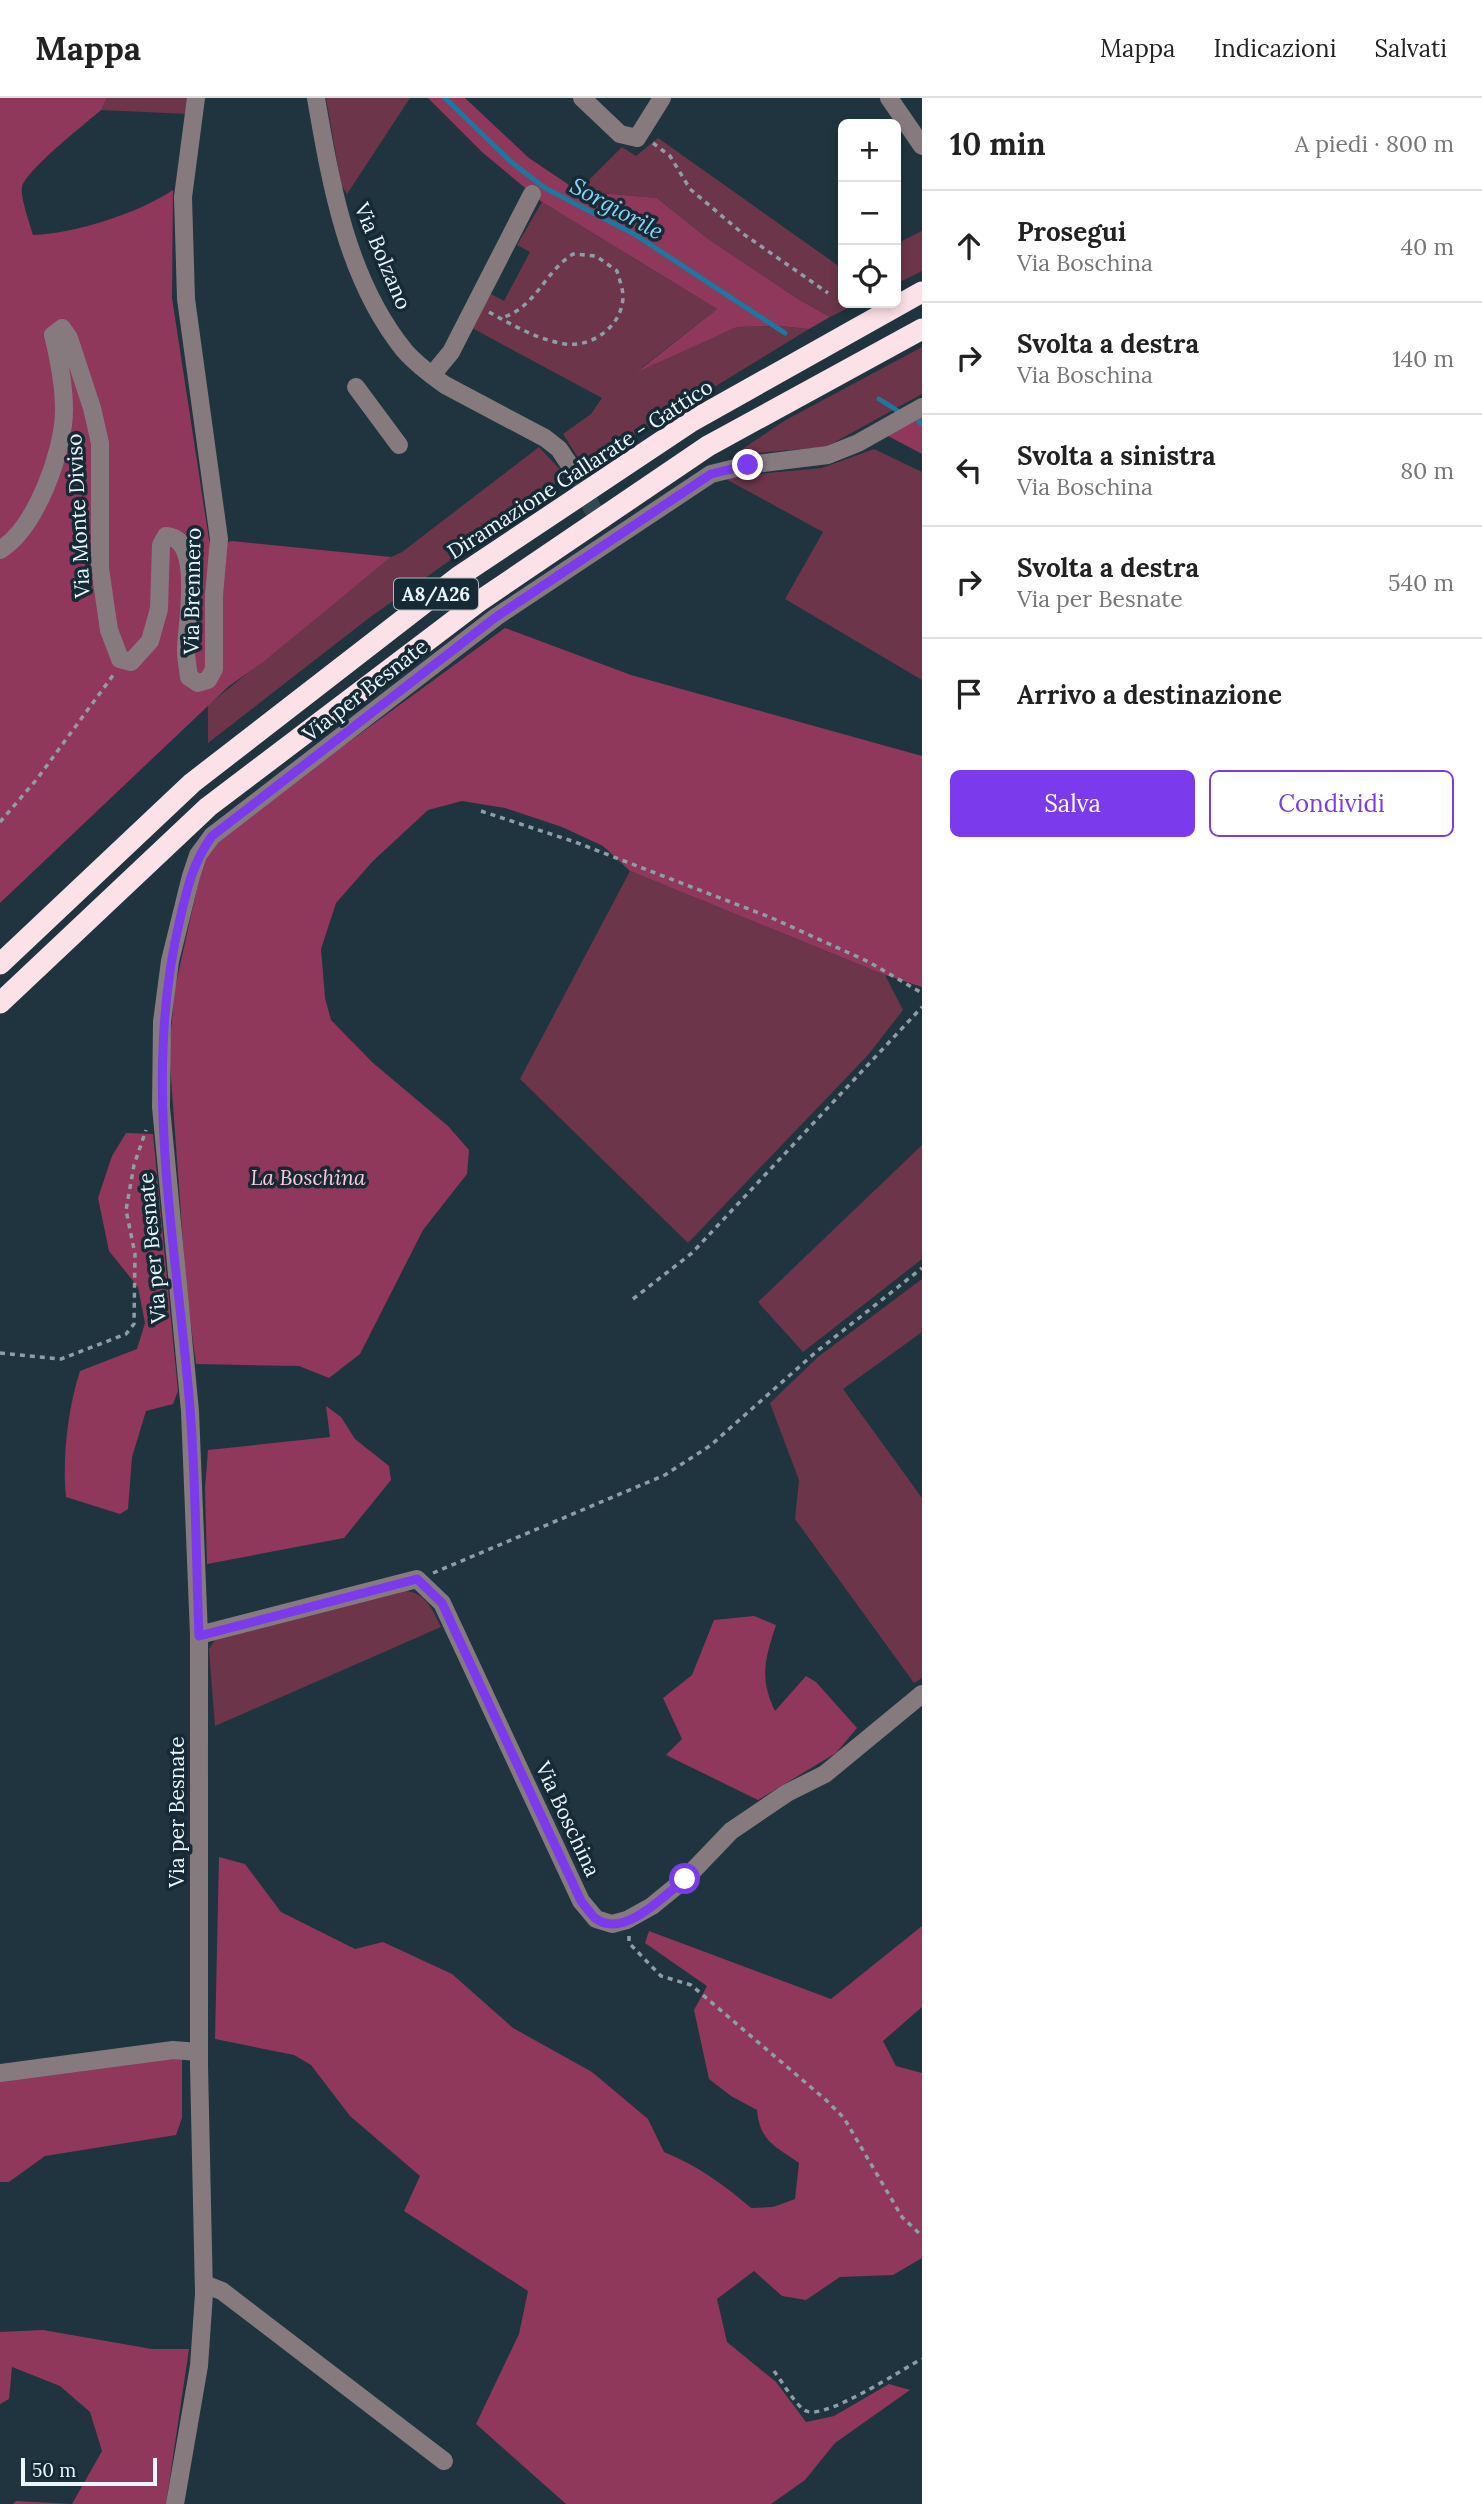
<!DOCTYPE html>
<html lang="it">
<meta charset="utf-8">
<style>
body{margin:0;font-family:Lora,serif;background:#f6f6f6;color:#222}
.controls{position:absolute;right:21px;top:21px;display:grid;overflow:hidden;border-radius:10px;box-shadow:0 4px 10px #0003}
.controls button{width:63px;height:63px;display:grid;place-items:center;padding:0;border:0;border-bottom:2px solid #e0e0e0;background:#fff;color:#222;font:35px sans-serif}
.scale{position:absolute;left:21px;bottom:18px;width:136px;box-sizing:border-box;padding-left:7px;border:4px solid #ebf7fe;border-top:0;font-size:19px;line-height:24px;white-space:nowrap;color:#ebf7fe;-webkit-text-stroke:5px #152a34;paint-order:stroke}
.stop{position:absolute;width:21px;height:21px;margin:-16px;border:5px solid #7c3aed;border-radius:50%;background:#fff}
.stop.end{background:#7c3aed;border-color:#fff;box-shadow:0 2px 7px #0008}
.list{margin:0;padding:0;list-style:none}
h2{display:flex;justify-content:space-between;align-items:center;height:91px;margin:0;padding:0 28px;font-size:30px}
h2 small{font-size:23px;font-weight:400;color:#767676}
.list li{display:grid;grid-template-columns:46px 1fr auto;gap:21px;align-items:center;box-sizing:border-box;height:112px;padding:0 28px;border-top:2px solid #e0e0e0}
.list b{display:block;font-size:26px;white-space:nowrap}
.list p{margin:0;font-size:23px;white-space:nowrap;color:#767676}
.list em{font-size:23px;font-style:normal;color:#767676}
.actions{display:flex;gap:14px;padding:21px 28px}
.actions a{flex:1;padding:16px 0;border:2px solid #7c3aed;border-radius:10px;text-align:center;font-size:24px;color:#7c3aed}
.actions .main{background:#7c3aed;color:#fff}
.icon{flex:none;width:38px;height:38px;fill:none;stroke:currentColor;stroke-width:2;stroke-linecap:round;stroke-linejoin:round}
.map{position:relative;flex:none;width:922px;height:2406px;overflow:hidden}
header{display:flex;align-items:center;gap:42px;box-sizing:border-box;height:98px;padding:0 35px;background:#fff;border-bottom:2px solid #e0e0e0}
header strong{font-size:33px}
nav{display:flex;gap:38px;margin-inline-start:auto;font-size:24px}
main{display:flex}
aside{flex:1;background:#fff}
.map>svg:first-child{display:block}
.green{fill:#6c354a}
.forest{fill:#90375c}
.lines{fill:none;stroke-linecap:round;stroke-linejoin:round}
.stream{stroke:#1c789e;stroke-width:5}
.minor-tunnel{stroke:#334851;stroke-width:18;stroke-dasharray:18 9;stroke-linecap:butt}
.path{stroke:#8e9ea7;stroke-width:3.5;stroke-dasharray:5 5;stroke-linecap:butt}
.minor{stroke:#867a7e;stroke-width:18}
.highway{stroke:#fde1e9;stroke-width:21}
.route{stroke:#7c3aed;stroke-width:9}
.labels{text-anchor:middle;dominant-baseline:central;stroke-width:7;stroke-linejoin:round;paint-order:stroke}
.shield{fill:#152a34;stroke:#abbac1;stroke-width:2}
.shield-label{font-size:19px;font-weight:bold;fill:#ebf7fe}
.street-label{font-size:21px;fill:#ebf7fe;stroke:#152a34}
.park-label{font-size:21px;font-style:italic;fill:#fecadb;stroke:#152a34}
.water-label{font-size:23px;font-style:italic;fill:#88d4fb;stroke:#152a34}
</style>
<header>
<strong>Mappa</strong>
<nav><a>Mappa</a><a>Indicazioni</a><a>Salvati</a></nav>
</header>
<main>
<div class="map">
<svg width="922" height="2406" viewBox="0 0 922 2406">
<rect width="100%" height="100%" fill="#1f343e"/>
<g class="green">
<path d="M107 0H190L188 16 101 12Z"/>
<path d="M326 0H410L347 96 341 86Z"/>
<path d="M658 40 843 171V205H858L830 219 798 201 707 140 657 100 578 93 622 49 636 58Z"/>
<path d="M542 104 717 211 640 271 737 229 779 228 809 231 584 369 563 336 591 316 602 300 472 230 491 196 504 203 530 154 517 147Z"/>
<path d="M922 133V173L896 186V146Z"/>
<path d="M922 249V296L826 349 734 357 784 323Z"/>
<path d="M539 349 567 379 369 520 208 645V607L391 459 402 454Z"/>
<path d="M874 351 922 374V582L785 501 823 434 722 379 822 370Z"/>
<path d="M630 773 885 877 903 912 868 957 688 1145 520 981Z"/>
<path d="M922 1047V1161L803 1254 758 1204Z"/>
<path d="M922 1181V1234L843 1291 922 1400V1580L914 1585 795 1421 799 1382 770 1305 818 1259Z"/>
<path d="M398 1492C425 1493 430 1507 441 1529L215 1628 209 1551 217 1539Z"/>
</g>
<g class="forest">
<path d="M0 0H107L101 12C85 26 27 71 22 89 20 98 30 127 33 137 77 135 136 116 173 92L172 200 210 448 232 443 391 459 263 564 229 588 0 805Z"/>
<path d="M428 0H465L529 60 578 93 657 100 707 140 798 201 830 219 809 231 779 228 737 229 637 274 717 211 542 104 482 54Z"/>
<path d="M922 318V356L888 338Z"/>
<path d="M505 530 631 577 922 658V889L885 877 630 773 603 748 562 729 505 710 462 703 428 712 373 763 336 805 321 851 325 900 331 922 372 964 448 1028 469 1052 467 1076 423 1132 360 1256 329 1280 299 1268 196 1266 187 1198 169 953 175 890 203 763 224 735Z"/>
<path d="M126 1035 153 1036 178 1293 173 1306 146 1313 132 1359 128 1411 120 1416 66 1399C62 1360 68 1310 80 1273L137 1251 145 1225 138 1189 109 1153 98 1100 112 1058Z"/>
<path d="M326 1308 341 1319 355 1341 389 1368 391 1382 344 1440 207 1466 205 1391 208 1352 330 1339Z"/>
<path d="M754 1518 776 1527C765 1561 759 1580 775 1613L806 1578 816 1584 857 1630 836 1655 758 1702 666 1657 682 1641 663 1600 692 1577 714 1522Z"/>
<path d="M219 1759 245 1766 281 1814 355 1851 383 1844 452 1876 513 1930 592 1974 648 2021 664 2054C698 2068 723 2086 751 2110L773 2109 795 2101 799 2065C775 2048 760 2044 757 2012L731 1998 709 1981 694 1912 707 1888 645 1845 649 1833 831 1901 922 1828V1909L883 1943 896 1968 922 1975V2160L893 2177 840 2179 806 2202 782 2198 754 2173 717 2201 727 2244 776 2284 806 2324 834 2318 889 2286 910 2292 835 2345 805 2382 771 2406H566L476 2326 519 2236 528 2193 404 2113 420 2078 350 2018 311 1967 294 1957 215 1941Z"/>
<path d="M182 1959V2020L176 2037 45 2058 9 2084H0V1980Z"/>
<path d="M43 2232 152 2251H189L166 2406H13L16 2403 72 2406 102 2353 90 2314 60 2288 12 2269 9 2301 0 2306V2234Z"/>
</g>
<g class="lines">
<g class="stream">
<path d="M445 0 511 64 545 90 634 136 785 235"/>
<path d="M879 301 898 313"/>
<path d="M919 324 922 326"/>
</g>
<path class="minor-tunnel" d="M575 375 603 432"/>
<g class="path">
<path d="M653 45 670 58 690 91 742 135 828 195"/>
<path d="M489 214C512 227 535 240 560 245 589 252 622 230 623 199 623 190 619 181 617 173L596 158 573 156C544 174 536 210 501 220"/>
<path d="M481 713 575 744 772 820 869 864 922 895"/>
<path d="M0 724 37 681 114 576"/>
<path d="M633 1201 692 1155 922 909"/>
<path d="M0 1255 61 1261 126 1236 134 1226 135 1156 126 1112 134 1067 146 1032"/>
<path d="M433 1475 665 1377 711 1347 816 1254 922 1170"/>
<path d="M629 1838V1845L661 1878 691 1887 826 2002 844 2020 902 2119 922 2138"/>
<path d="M774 2273C783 2285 793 2303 804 2312 822 2325 902 2271 922 2261"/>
</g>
<g class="minor">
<path d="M316 0C331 87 347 181 404 252 415 265 431 277 445 287L545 340 559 351 575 375"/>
<path d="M582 0 620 36 637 40 662 0"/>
<path d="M889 0 922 48"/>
<path d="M432 277 451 254 532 96"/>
<path d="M356 289 399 347"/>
<path d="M0 452C36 430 64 353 64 312 64 287 59 261 53 237L62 230 69 240 92 310 100 345V470L109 532 120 561 131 564 150 543 159 511 161 447 166 438C204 440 186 527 186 552 186 561 188 570 189 579L198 585 208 582 214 571V497L219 441 186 201 183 99 196 0"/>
<path d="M199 1537 417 1481 442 1505 581 1803 596 1821 612 1826 627 1822 652 1808 685 1781 731 1733 787 1695 825 1676 922 1596"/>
<path d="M0 1975 173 1952 199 1954"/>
<path d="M204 2186 222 2193 444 2363"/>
<path d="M175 2406 199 2268 204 2196 199 1968V1537L190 1313 161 1009 162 924 170 863 191 778 198 757 212 738 496 519 711 376 748 367 828 357 858 345 922 309"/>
</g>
<g class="highway">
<path d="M0 866 192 685 458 479 692 323 922 194"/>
<path d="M0 905 208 709 481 502 708 348 922 231"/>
</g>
</g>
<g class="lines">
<path class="route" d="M685 1781C665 1797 623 1842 595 1820 590 1815 585 1808 581 1803L442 1505 417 1481 199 1538C196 1462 196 1386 190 1310 177 1148 141 982 180 821 187 791 193 764 212 738L496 519 711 376 748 367"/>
</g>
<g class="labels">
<rect class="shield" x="394" y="480.5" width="84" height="31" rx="5"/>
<g class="shield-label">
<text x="436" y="496">A8/A26</text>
</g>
<g class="street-label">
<text transform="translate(383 158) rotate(67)">Via Bolzano</text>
<text transform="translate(580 371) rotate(-33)">Diramazione Gallarate - Gattico</text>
<text transform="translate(78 418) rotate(-93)">Via Monte Diviso</text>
<text transform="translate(192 493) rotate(-89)">Via Brennero</text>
<text transform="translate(365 592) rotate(-38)">Via per Besnate</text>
<text transform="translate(152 1150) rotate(-95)">Via per Besnate</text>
<text transform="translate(176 1714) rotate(-90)">Via per Besnate</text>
<text transform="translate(568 1721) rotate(65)">Via Boschina</text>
</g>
<g class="park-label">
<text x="308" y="1079">La Boschina</text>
</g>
<g class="water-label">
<text transform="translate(617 110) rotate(29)">Sorgiorile</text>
</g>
</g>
</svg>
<div class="controls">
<button>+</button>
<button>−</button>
<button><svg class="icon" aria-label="locate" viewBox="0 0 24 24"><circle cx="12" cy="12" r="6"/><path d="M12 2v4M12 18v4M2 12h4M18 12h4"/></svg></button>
</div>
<div class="scale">50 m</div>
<div class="stop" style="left:685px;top:1781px"></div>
<div class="stop end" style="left:748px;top:367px"></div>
</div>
<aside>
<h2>10 min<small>A piedi · 800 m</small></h2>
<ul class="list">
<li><svg class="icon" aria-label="ahead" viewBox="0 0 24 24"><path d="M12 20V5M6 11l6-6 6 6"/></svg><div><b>Prosegui</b><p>Via Boschina</p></div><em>40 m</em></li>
<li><svg class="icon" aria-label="right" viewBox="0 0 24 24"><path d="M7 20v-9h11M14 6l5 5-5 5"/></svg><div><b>Svolta a destra</b><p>Via Boschina</p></div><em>140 m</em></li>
<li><svg class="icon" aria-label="left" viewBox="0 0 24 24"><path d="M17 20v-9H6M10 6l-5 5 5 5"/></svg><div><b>Svolta a sinistra</b><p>Via Boschina</p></div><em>80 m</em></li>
<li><svg class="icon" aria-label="right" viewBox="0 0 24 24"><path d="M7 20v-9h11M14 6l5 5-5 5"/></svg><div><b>Svolta a destra</b><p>Via per Besnate</p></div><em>540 m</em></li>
<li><svg class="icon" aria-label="arrive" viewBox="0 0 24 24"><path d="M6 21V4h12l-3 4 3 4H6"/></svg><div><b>Arrivo a destinazione</b></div></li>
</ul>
<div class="actions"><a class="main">Salva</a><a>Condividi</a></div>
</aside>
</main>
